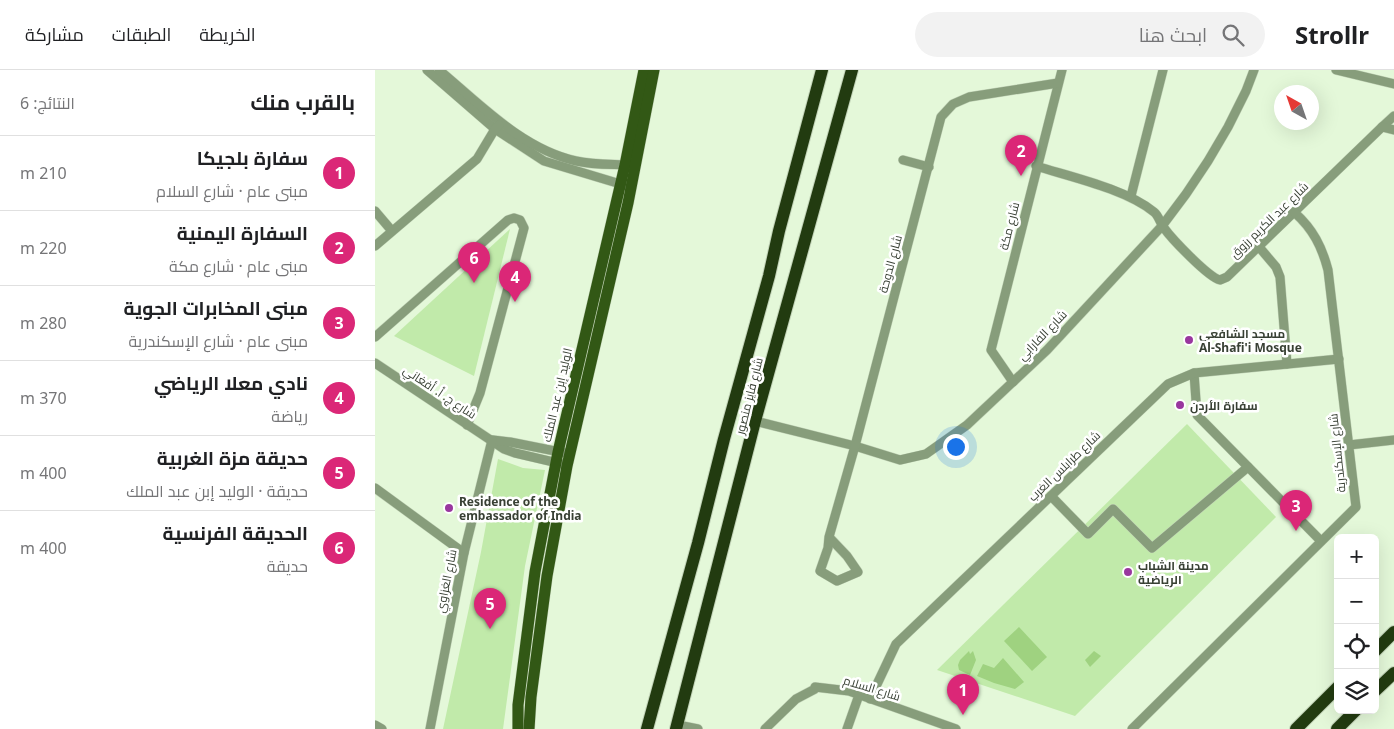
<!DOCTYPE html>
<html lang="ar">
<meta charset="utf-8">
<style>
body{margin:0;font-family:"Noto Sans",Cairo,sans-serif;background:#f2f2f2;color:#202124;direction:rtl}
.controls{position:absolute;right:15px;bottom:15px;display:grid;overflow:hidden;border-radius:8px;box-shadow:0 5px 20px #0002}
.controls button{width:45px;height:45px;display:grid;place-items:center;padding:0;border:0;border-bottom:1px solid #e0e0e0;background:#fff;color:#202124;font:25px sans-serif}
.compass{position:absolute;left:899px;top:15px;width:45px;height:45px;border-radius:50%;background:#fff;box-shadow:0 5px 20px #0002;rotate:320deg}
.you{position:absolute;left:580px;top:376px;width:18px;height:18px;margin:-12px;border:4px solid #fff;border-radius:50%;background:#1a73e8;box-shadow:0 0 0 8px #1a73e833}
.badge{display:grid;place-items:center;width:32px;height:32px;border-radius:50%;background:#db2777;color:#fff;font-size:16px;font-weight:700}
.pin{position:absolute;translate:-50% -41px;filter:drop-shadow(0 1px 2px #0008)}
.pin::after{content:'';position:absolute;top:26px;width:18px;height:15px;background:inherit;clip-path:polygon(0 0,100% 0,50% 100%)}
.list{margin:0;padding:0;list-style:none}
h2{display:flex;justify-content:space-between;align-items:center;height:65px;margin:0;padding:0 20px;font-size:21px}
h2 small{font-size:16px;font-weight:400;color:#757577}
.list li{display:grid;grid-template-columns:32px 1fr auto;gap:15px;align-items:center;box-sizing:border-box;height:75px;padding:0 20px;border-top:1px solid #e0e0e0}
.list b{display:block;font-size:19px;white-space:nowrap}
.list p{margin:0;font-size:16px;white-space:nowrap;color:#757577}
.list em{font-size:16px;font-style:normal;color:#757577}
.icon{flex:none;width:28px;height:28px;fill:none;stroke:currentColor;stroke-width:2;stroke-linecap:round;stroke-linejoin:round}
.map{position:relative;flex:none;width:1019px;height:659px;overflow:hidden;direction:ltr}
header{display:flex;align-items:center;gap:30px;box-sizing:border-box;height:70px;padding:0 25px;background:#fff;border-bottom:1px solid #e0e0e0}
header strong{font-size:24px}
nav{display:flex;gap:28px;margin-inline-start:auto;font-size:18px}
.search{width:350px;height:45px;background:#f2f2f2;display:flex;align-items:center;gap:12px;box-sizing:border-box;padding:0 18px;border-radius:28px;color:#757577;font-size:19px}
main{display:flex}
aside{flex:1;background:#fff}
.map>svg:first-child{display:block}
.green{fill:#c1eaaa}
.water{fill:#9fd280}
.lines{fill:none;stroke-linecap:round;stroke-linejoin:round}
.minor-casing{stroke:#c2d3b8;stroke-width:10}
.major-casing{stroke:#c2d3b8;stroke-width:12}
.highway-casing{stroke:#c2d3b8;stroke-width:14}
.minor{stroke:#879d7b;stroke-width:9}
.major{stroke:#325815;stroke-width:11}
.highway{stroke:#223b10;stroke-width:12}
.poi-dot{fill:#99379e;stroke:#fff;stroke-width:2}
.labels{text-anchor:middle;dominant-baseline:central;stroke-width:5;stroke-linejoin:round;paint-order:stroke}
.street-label{font-size:12px;fill:#384034;stroke:#fff}
.poi-label{font-size:12px;font-weight:bold;fill:#384034;stroke:#fff;text-anchor:start}
</style>
<header>
<strong>Strollr</strong>
<div class="search"><svg class="icon" aria-label="search" viewBox="0 0 24 24"><circle cx="10" cy="10" r="6"/><path d="M15 15l6 6"/></svg>ابحث هنا</div>
<nav><a>الخريطة</a><a>الطبقات</a><a>مشاركة</a></nav>
</header>
<main>
<div class="map">
<svg width="1019" height="659" viewBox="0 0 1019 659">
<rect width="100%" height="100%" fill="#e4f8d9"/>
<g class="green">
<path d="M135 159 99 306 19 266Z"/>
<path d="M812 354 901 447 700 646 562 600Z"/>
<path d="M123 389 148 398 170 400 150 496 128 659H68L106 482Z"/>
</g>
<g class="water">
<path d="M644 557 672 587 657 601 629 571Z"/>
<path d="M594 581 595 584 598 581 601 590 595 605 584 600 583 595 585 590Z"/>
<path d="M719 581 726 586 715 597 710 590Z"/>
<path d="M628 588 649 612 640 619 619 613 602 606 608 594 619 598Z"/>
</g>
<g class="lines">
<defs>
<g id="minor">
<path d="M52 0 120 59 169 91 252 116"/>
<path d="M64 0C105 34 147 79 201 91 219 95 236 94 255 95"/>
<path d="M961 0 1019 14"/>
<path d="M1007 57 1019 46"/>
<path d="M528 90 554 97"/>
<path d="M661 96C696 107 751 119 779 142 784 146 785 153 789 158 797 169 833 207 845 210L852 207 1007 57 1019 60"/>
<path d="M756 126 788 0"/>
<path d="M0 141 17 161"/>
<path d="M0 176 102 89 120 59 124 55"/>
<path d="M884 177 901 197 905 207 912 294"/>
<path d="M0 267 133 150 139 148 145 150 149 158 105 323 92 355"/>
<path d="M0 293 129 379 140 383 187 394"/>
<path d="M819 303 822 345 946 471"/>
<path d="M638 312 616 280 687 0"/>
<path d="M380 351 480 376 525 390 551 384 592 355 672 280 787 156 811 124 833 91 853 57 871 21 879 0"/>
<path d="M118 370 135 372 195 384"/>
<path d="M974 375 1019 370"/>
<path d="M0 418 89 483"/>
<path d="M676 426 713 464 738 439 777 478 873 397"/>
<path d="M454 467 472 486 483 502 462 511 445 501 453 478 454 467 480 376 566 47 578 34 594 27 683 13"/>
<path d="M495 629 521 574 793 314 819 303 964 289"/>
<path d="M0 655 7 659"/>
<path d="M303 655 323 659"/>
<path d="M55 659 89 483 117 370"/>
<path d="M390 659 421 629 440 619V617L474 621 581 659"/>
<path d="M472 659 484 625"/>
<path d="M757 659 981 437 953 200C947 177 938 159 920 143"/>
</g>
<g id="major">
<path d="M143 659V635L160 502 183 382 250 95 269 0"/>
<path d="M154 659 156 627 172 506 192 396 253 133 279 0"/>
</g>
<g id="highway">
<path d="M1000 581 1019 562"/>
<path d="M1000 621 1019 603"/>
<path d="M272 659 323 473 349 369 394 206 404 161 447 0"/>
<path d="M301 659 380 351 477 0"/>
<path d="M921 659 963 617"/>
<path d="M962 659 981 640"/>
</g>
</defs>
<use href="#minor" class="minor-casing"/>
<use href="#major" class="major-casing"/>
<use href="#highway" class="highway-casing"/>
<use href="#minor" class="minor"/>
<use href="#major" class="major"/>
<use href="#highway" class="highway"/>
</g>
<g class="poi-dot">
<circle cx="814" cy="270" r="5"/>
<circle cx="805" cy="335" r="5"/>
<circle cx="74" cy="438" r="5"/>
<circle cx="753" cy="502" r="5"/>
</g>
<g class="labels">
<g class="street-label">
<text transform="translate(894 150) rotate(-44)">شارع عبد الكريم رزوق</text>
<text transform="translate(634 156) rotate(-76)">شارع مكة</text>
<text transform="translate(515 194) rotate(-75)">شارع الدوحة</text>
<text transform="translate(667 265) rotate(-46)">شارع الفارابي</text>
<text transform="translate(65 322) rotate(34)">شارع ج. أ. أفغاني</text>
<text transform="translate(182 325) rotate(-77)">الوليد إبن عبد الملك</text>
<text transform="translate(374 326) rotate(-76)">شارع فايز منصور</text>
<text transform="translate(962 383) rotate(-96)">شارع الإسكندرية</text>
<text transform="translate(689 396) rotate(-44)">شارع طرابلس الغرب</text>
<text transform="translate(71 511) rotate(-79)">شارع الغزاوي</text>
<text transform="translate(497 618) rotate(17)">شارع السلام</text>
</g>
<g class="poi-label">
<text x="824" y="263">مسجد الشافعي<tspan x="824" dy="14">Al-Shafi'i Mosque</tspan></text>
<text x="815" y="335">سفارة الأردن</text>
<text x="84" y="431">Residence of the<tspan x="84" dy="14">embassador of India</tspan></text>
<text x="763" y="495">مدينة الشباب<tspan x="763" dy="14">الرياضية</tspan></text>
</g>
</g>
</svg>
<div class="controls">
<button>+</button>
<button>−</button>
<button><svg class="icon" aria-label="locate" viewBox="0 0 24 24"><circle cx="12" cy="12" r="6"/><path d="M12 2v4M12 18v4M2 12h4M18 12h4"/></svg></button>
<button><svg class="icon" aria-label="layers" viewBox="0 0 24 24"><path d="M12 4l9 5-9 5-9-5zM3 14l9 5 9-5"/></svg></button>
</div>
<svg class="compass" viewBox="-18 -18 36 36"><path d="M0-13l5 13h-10z" fill="#e53935"/><path d="M0 13l5-13h-10z" fill="#757577"/></svg>
<div class="you"></div>
<div class="pin badge" style="left:588px;top:645px">1</div>
<div class="pin badge" style="left:646px;top:106px">2</div>
<div class="pin badge" style="left:921px;top:461px">3</div>
<div class="pin badge" style="left:140px;top:232px">4</div>
<div class="pin badge" style="left:115px;top:559px">5</div>
<div class="pin badge" style="left:99px;top:213px">6</div>
</div>
<aside>
<h2>بالقرب منك<small>النتائج: 6</small></h2>
<ul class="list">
<li><span class="badge">1</span><div><b>سفارة بلجيكا</b><p>مبنى عام · شارع السلام</p></div><em>210 m</em></li>
<li><span class="badge">2</span><div><b>السفارة اليمنية</b><p>مبنى عام · شارع مكة</p></div><em>220 m</em></li>
<li><span class="badge">3</span><div><b>مبنى المخابرات الجوية</b><p>مبنى عام · شارع الإسكندرية</p></div><em>280 m</em></li>
<li><span class="badge">4</span><div><b>نادي معلا الرياضي</b><p>رياضة</p></div><em>370 m</em></li>
<li><span class="badge">5</span><div><b>حديقة مزة الغربية</b><p>حديقة · الوليد إبن عبد الملك</p></div><em>400 m</em></li>
<li><span class="badge">6</span><div><b>الحديقة الفرنسية</b><p>حديقة</p></div><em>400 m</em></li>
</ul>
</aside>
</main>
